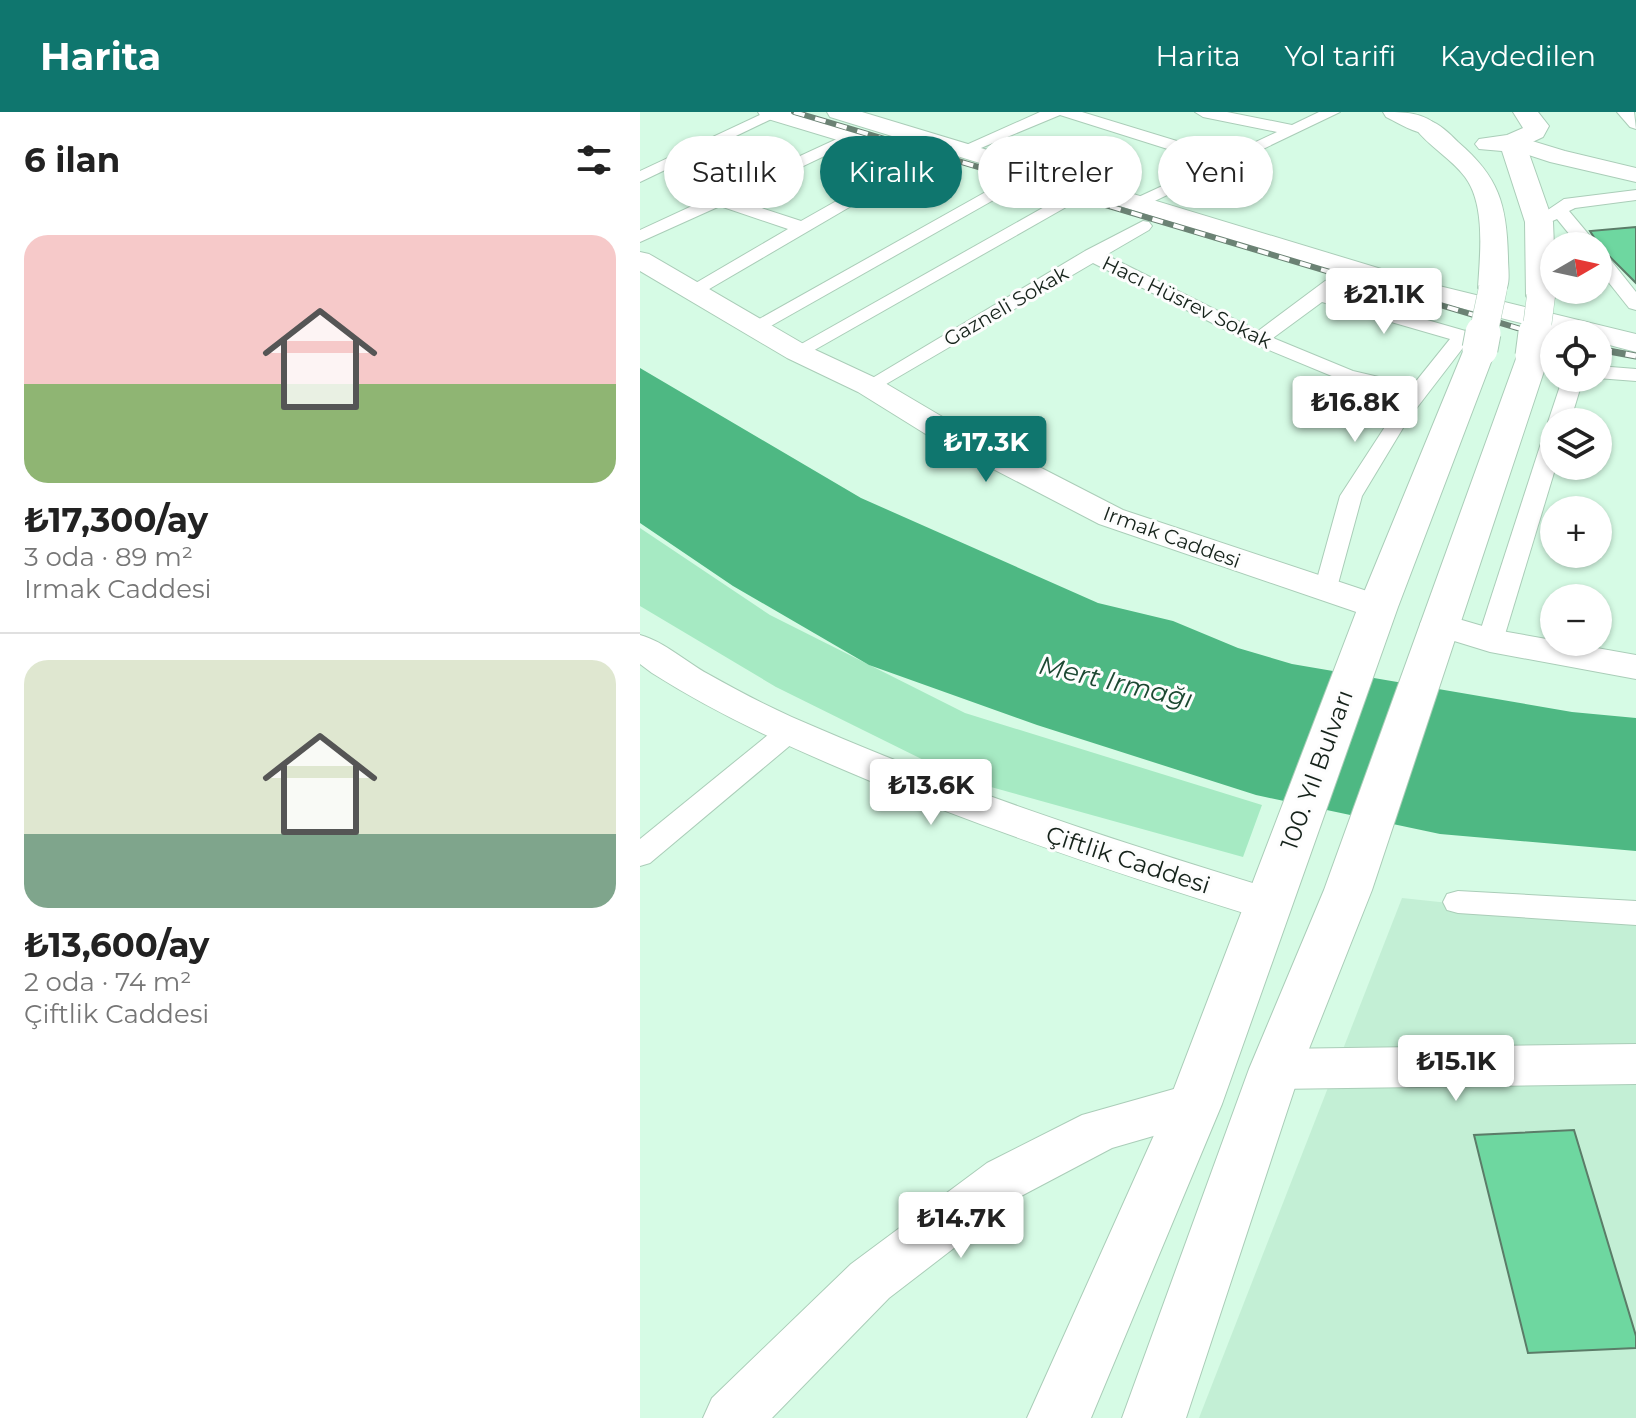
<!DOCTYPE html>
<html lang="tr">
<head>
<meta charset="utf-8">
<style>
  body { margin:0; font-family:Montserrat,sans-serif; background:#f2f2f2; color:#222; height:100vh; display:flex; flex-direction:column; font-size:30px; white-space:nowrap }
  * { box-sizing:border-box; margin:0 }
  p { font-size:26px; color:#767676 }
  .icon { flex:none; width:44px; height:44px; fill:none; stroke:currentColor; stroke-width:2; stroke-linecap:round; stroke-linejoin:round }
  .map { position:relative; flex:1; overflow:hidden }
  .side { display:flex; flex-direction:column; background:#fff; width:640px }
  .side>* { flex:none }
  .top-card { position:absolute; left:24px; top:24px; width:760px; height:72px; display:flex; gap:16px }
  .needle { width:52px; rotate:81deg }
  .buttons { position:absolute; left:900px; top:120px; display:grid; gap:16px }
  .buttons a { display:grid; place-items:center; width:72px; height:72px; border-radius:50%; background:#fff; box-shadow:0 2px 6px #0004; font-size:40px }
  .price { position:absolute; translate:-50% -68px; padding:0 18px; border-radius:8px; background:#fff; color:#222; font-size:26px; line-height:52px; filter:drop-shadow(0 2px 4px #0008) }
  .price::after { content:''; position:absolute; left:50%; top:48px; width:24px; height:18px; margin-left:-12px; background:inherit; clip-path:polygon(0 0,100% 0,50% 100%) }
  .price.active { background:#0f766e; color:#fff }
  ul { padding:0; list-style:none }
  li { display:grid; align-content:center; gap:16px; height:424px; padding:0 24px }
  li+li { border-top:2px solid #e0e0e0 }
  li span { display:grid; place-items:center; height:248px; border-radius:24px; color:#555 }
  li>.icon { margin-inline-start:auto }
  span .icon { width:144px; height:144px; fill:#fffc; stroke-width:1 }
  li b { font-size:34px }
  h2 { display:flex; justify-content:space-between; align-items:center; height:96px; padding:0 24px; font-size:34px }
  .pill { padding:0 28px; border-radius:36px; background:#fff; box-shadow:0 2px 6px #0004; font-size:28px; line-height:72px }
  .pill.active { background:#0f766e; color:#fff }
  header { display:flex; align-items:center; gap:48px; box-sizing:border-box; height:112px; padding:0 40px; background:#0f766e; color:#fff }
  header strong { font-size:38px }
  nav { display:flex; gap:44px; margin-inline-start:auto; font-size:28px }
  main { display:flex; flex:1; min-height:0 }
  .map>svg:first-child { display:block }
  .built { fill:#c3efd5 }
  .green { fill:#a6eac3 }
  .water { fill:#4eb883 }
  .building { fill:#6ed7a0; stroke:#5b7c68; stroke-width:2 }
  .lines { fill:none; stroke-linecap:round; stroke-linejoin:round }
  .street-casing { stroke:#aacdb8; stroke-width:2 }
  .secondary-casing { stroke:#aacdb8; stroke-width:2 }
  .primary-casing { stroke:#aacdb8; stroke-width:2 }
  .street { fill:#fff; fill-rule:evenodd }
  .secondary { fill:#fff; fill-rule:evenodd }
  .primary { fill:#fff; fill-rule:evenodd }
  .rail-far1-casing { stroke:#6b8274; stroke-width:6 }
  .rail-casing { stroke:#6b8274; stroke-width:7 }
  .rail-far1 { stroke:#fdfdfd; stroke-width:4; stroke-dasharray:11; stroke-linecap:butt }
  .rail { stroke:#fdfdfd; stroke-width:5; stroke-dasharray:14; stroke-linecap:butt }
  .primary-bridge-far1-casing { stroke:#aacdb8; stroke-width:29; stroke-linecap:butt }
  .primary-bridge-casing { stroke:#aacdb8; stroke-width:37; stroke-linecap:butt }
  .primary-bridge-far1 { stroke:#fff; stroke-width:28 }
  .primary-bridge { stroke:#fff; stroke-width:35 }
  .labels { text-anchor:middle; stroke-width:6; stroke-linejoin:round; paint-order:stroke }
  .far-street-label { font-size:20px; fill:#15221a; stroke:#fdfdfd }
  .street-label { font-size:24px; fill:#15221a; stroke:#fdfdfd }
  .water-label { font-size:26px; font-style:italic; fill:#1c4832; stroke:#fdfdfd }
</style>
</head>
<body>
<header>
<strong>Harita</strong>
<nav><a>Harita</a><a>Yol tarifi</a><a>Kaydedilen</a></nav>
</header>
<main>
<section class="side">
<h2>6 ilan<svg class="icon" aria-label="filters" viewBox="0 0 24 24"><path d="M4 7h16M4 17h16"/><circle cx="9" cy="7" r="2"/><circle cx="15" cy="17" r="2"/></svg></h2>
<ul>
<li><span style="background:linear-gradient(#f6c9c9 60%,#8fb573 0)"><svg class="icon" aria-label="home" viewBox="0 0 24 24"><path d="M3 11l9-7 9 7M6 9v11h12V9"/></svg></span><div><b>₺17,300/ay</b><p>3 oda · 89 m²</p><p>Irmak Caddesi</p></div></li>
<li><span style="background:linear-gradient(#dfe7d0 70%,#7fa58c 0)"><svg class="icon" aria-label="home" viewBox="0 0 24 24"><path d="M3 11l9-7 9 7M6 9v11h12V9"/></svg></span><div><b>₺13,600/ay</b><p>2 oda · 74 m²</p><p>Çiftlik Caddesi</p></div></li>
</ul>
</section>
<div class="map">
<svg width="996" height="1306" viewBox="0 0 996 1306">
  <rect width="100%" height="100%" fill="#d6fbe5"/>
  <!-- built -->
  <polygon class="built" points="762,786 996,811 996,1306 559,1306"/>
  <!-- green -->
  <polygon class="green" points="0,416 130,503 325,601 622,693 603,745 322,667 136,575 0,494"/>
  <!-- water -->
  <polygon class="water" points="0,256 221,386 458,491 533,509 598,536 652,552 932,600 996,606 996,739 800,722 616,683 397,613 229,553 93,474 0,411"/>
  <!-- building -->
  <g class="building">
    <polygon points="996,115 996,171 960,135 950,119"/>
    <polygon points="934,1018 996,1224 996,1236 888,1241 834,1023"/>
  </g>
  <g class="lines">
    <defs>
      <g id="street">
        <polygon points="126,0 142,2 0,70 0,59"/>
        <polygon points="400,0 442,0 586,44 637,20 563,5 555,0 587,0 652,13 679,0 700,0 498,97 492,96 489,92 492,88 572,51 420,3 329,41 317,41 315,38"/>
        <polygon points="977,0 994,0 996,17 990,15"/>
        <polygon points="212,20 218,22 218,28 94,87 161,109 276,44 288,44 290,48 59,183 45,183 42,179 148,117 80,94 0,130 0,118"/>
        <polygon points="367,68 373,69 376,73 373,77 122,219 115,221 105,215"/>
        <polygon points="996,78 996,88 935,96 929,99 955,130 958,134 939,134 917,107 899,115 890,110 924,87"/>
        <polygon points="422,85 428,86 431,90 428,94 164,244 157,246 147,240"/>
        <path d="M 503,109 L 509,110 L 512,114 L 509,118 L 466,143 L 618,219 L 685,169 L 692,167 L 702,173 L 693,181 L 829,220 L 832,224 L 769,306 L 722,384 L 695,483 L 677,483 L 674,478 L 700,384 L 765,284 L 699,267 L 612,231 L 453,151 L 236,278 L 229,280 L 219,274 L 445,139 ZM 682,190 L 810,227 L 773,273 L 713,259 L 633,226 Z"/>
        <polygon points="958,139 965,141 996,180 996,198 989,196 958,157"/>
        <polygon points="958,254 996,257 996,269 957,266"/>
        <polygon points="928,266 952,266 940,277 930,310 914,310 914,315 911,315 908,310 920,274"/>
        <polygon points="914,318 916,354 863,529 859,535 841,535 837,529 903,325"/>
        <polygon points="149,611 159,614 163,620 159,626 10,751 0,754 0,727 139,614"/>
        <polygon points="818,779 996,789 996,813 818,801 807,798 803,790 807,782"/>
      </g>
      <g id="secondary">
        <polygon points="118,0 153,0 232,24 236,29 232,34 224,36 121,5"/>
        <polygon points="187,0 222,0 791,172 996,222 996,240 958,230 958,222 925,222 772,184 190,5"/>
        <path d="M 743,0 C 763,0 786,0 799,16 L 796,21 C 779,25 761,12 746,5 Z"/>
        <polygon points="872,23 925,39 996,56 996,70 910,50 864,35 860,30 864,25"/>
        <polygon points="0,140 9,142 167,234 240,268 306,307 483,398 751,487 756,495 751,503 738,506 725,503 459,412 284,321 218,280 147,246 0,159"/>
        <polygon points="798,501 856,518 996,543 996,567 850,540 785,520 780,512 785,504"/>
        <path d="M 0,523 C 25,530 46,550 68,562 C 105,583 143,602 182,618 C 333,683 489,733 645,781 L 652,793 L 645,805 L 630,809 C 497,768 364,724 235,671 C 158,639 83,606 12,561 L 0,552 Z"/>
        <polygon points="996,932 996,972 635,977 618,971 611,957 618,943 635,937"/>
        <polygon points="555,971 572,977 580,992 572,1007 472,1036 383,1083 249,1186 132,1306 63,1306 72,1286 211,1152 347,1051 442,1003"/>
      </g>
      <g id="primary">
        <polygon points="873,0 898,0 909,14 903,25 886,33 913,110 916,184 912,190 901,193 890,190 886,184 885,110 862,39 839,37 835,32 839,27 867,23 883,16"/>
        <path d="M 788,8 C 800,12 809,21 818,30 C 859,65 867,93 868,146 C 868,158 871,172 864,182 L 853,185 L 842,182 L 838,176 C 840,143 846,93 825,65 C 811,46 789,35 775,16 L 779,11 Z"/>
        <polygon points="840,227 851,230 856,237 758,495 582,992 451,1306 387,1306 528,992 718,495 824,237 829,230"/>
        <polygon points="893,234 904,237 909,244 732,778 661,957 546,1306 482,1306 609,957 684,778 877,244 882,237"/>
      </g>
    </defs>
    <!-- street casing -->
    <use href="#street" class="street-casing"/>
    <!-- secondary casing -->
    <use href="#secondary" class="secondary-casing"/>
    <!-- primary casing -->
    <use href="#primary" class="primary-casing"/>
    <!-- street -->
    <use href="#street" class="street"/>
    <!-- secondary -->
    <use href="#secondary" class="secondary"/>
    <!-- primary -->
    <use href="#primary" class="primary"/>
    <defs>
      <polyline id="rail-far1" points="154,0 901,223"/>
      <g id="rail">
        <polyline points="895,221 914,227"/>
        <polyline points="958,237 996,244"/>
      </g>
    </defs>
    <!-- rail-far1 casing -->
    <use href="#rail-far1" class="rail-far1-casing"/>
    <!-- rail casing -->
    <use href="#rail" class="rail-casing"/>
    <!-- rail-far1 -->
    <use href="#rail-far1" class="rail-far1"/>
    <!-- rail -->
    <use href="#rail" class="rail"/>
    <defs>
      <g id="primary-bridge-far1">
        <polyline points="843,223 853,176"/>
        <polyline points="896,223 901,184"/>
      </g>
      <g id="primary-bridge">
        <polyline points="840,237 843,221"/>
        <polyline points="893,244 896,221"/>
      </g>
    </defs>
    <!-- primary-bridge-far1 casing -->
    <use href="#primary-bridge-far1" class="primary-bridge-far1-casing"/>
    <!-- primary-bridge casing -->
    <use href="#primary-bridge" class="primary-bridge-casing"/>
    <!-- primary-bridge-far1 -->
    <use href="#primary-bridge-far1" class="primary-bridge-far1"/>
    <!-- primary-bridge -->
    <use href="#primary-bridge" class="primary-bridge"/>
  </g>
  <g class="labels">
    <!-- far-street labels -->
    <g class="far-street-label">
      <text transform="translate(547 190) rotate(26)" y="7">Hacı Hüsrev Sokak</text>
      <text transform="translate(366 194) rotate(-30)" y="7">Gazneli Sokak</text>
      <text transform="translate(532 425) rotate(20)" y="7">Irmak Caddesi</text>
    </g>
    <!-- street labels -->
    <g class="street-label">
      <text transform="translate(677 658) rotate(-70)" y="8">100. Yıl Bulvarı</text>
      <text transform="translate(488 748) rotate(18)" y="8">Çiftlik Caddesi</text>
    </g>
    <!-- water labels -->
    <g class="water-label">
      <text transform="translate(476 570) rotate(13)" y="9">Mert Irmağı</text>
    </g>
  </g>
</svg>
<div class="buttons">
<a><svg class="needle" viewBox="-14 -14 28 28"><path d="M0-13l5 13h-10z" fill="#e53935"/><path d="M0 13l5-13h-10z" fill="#767676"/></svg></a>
<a><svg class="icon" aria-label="locate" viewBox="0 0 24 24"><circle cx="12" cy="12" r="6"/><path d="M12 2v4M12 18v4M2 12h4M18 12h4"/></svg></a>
<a><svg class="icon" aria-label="layers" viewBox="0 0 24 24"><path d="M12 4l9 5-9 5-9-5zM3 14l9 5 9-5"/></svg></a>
<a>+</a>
<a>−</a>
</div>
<b class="price" style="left:744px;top:224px">₺21.1K</b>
<b class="price" style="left:715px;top:332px">₺16.8K</b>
<b class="price active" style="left:346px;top:372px">₺17.3K</b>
<b class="price" style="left:291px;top:715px">₺13.6K</b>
<b class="price" style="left:816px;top:991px">₺15.1K</b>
<b class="price" style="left:321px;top:1148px">₺14.7K</b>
<div class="top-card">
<a class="pill">Satılık</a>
<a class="pill active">Kiralık</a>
<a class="pill">Filtreler</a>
<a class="pill">Yeni</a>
</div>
</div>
</main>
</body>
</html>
